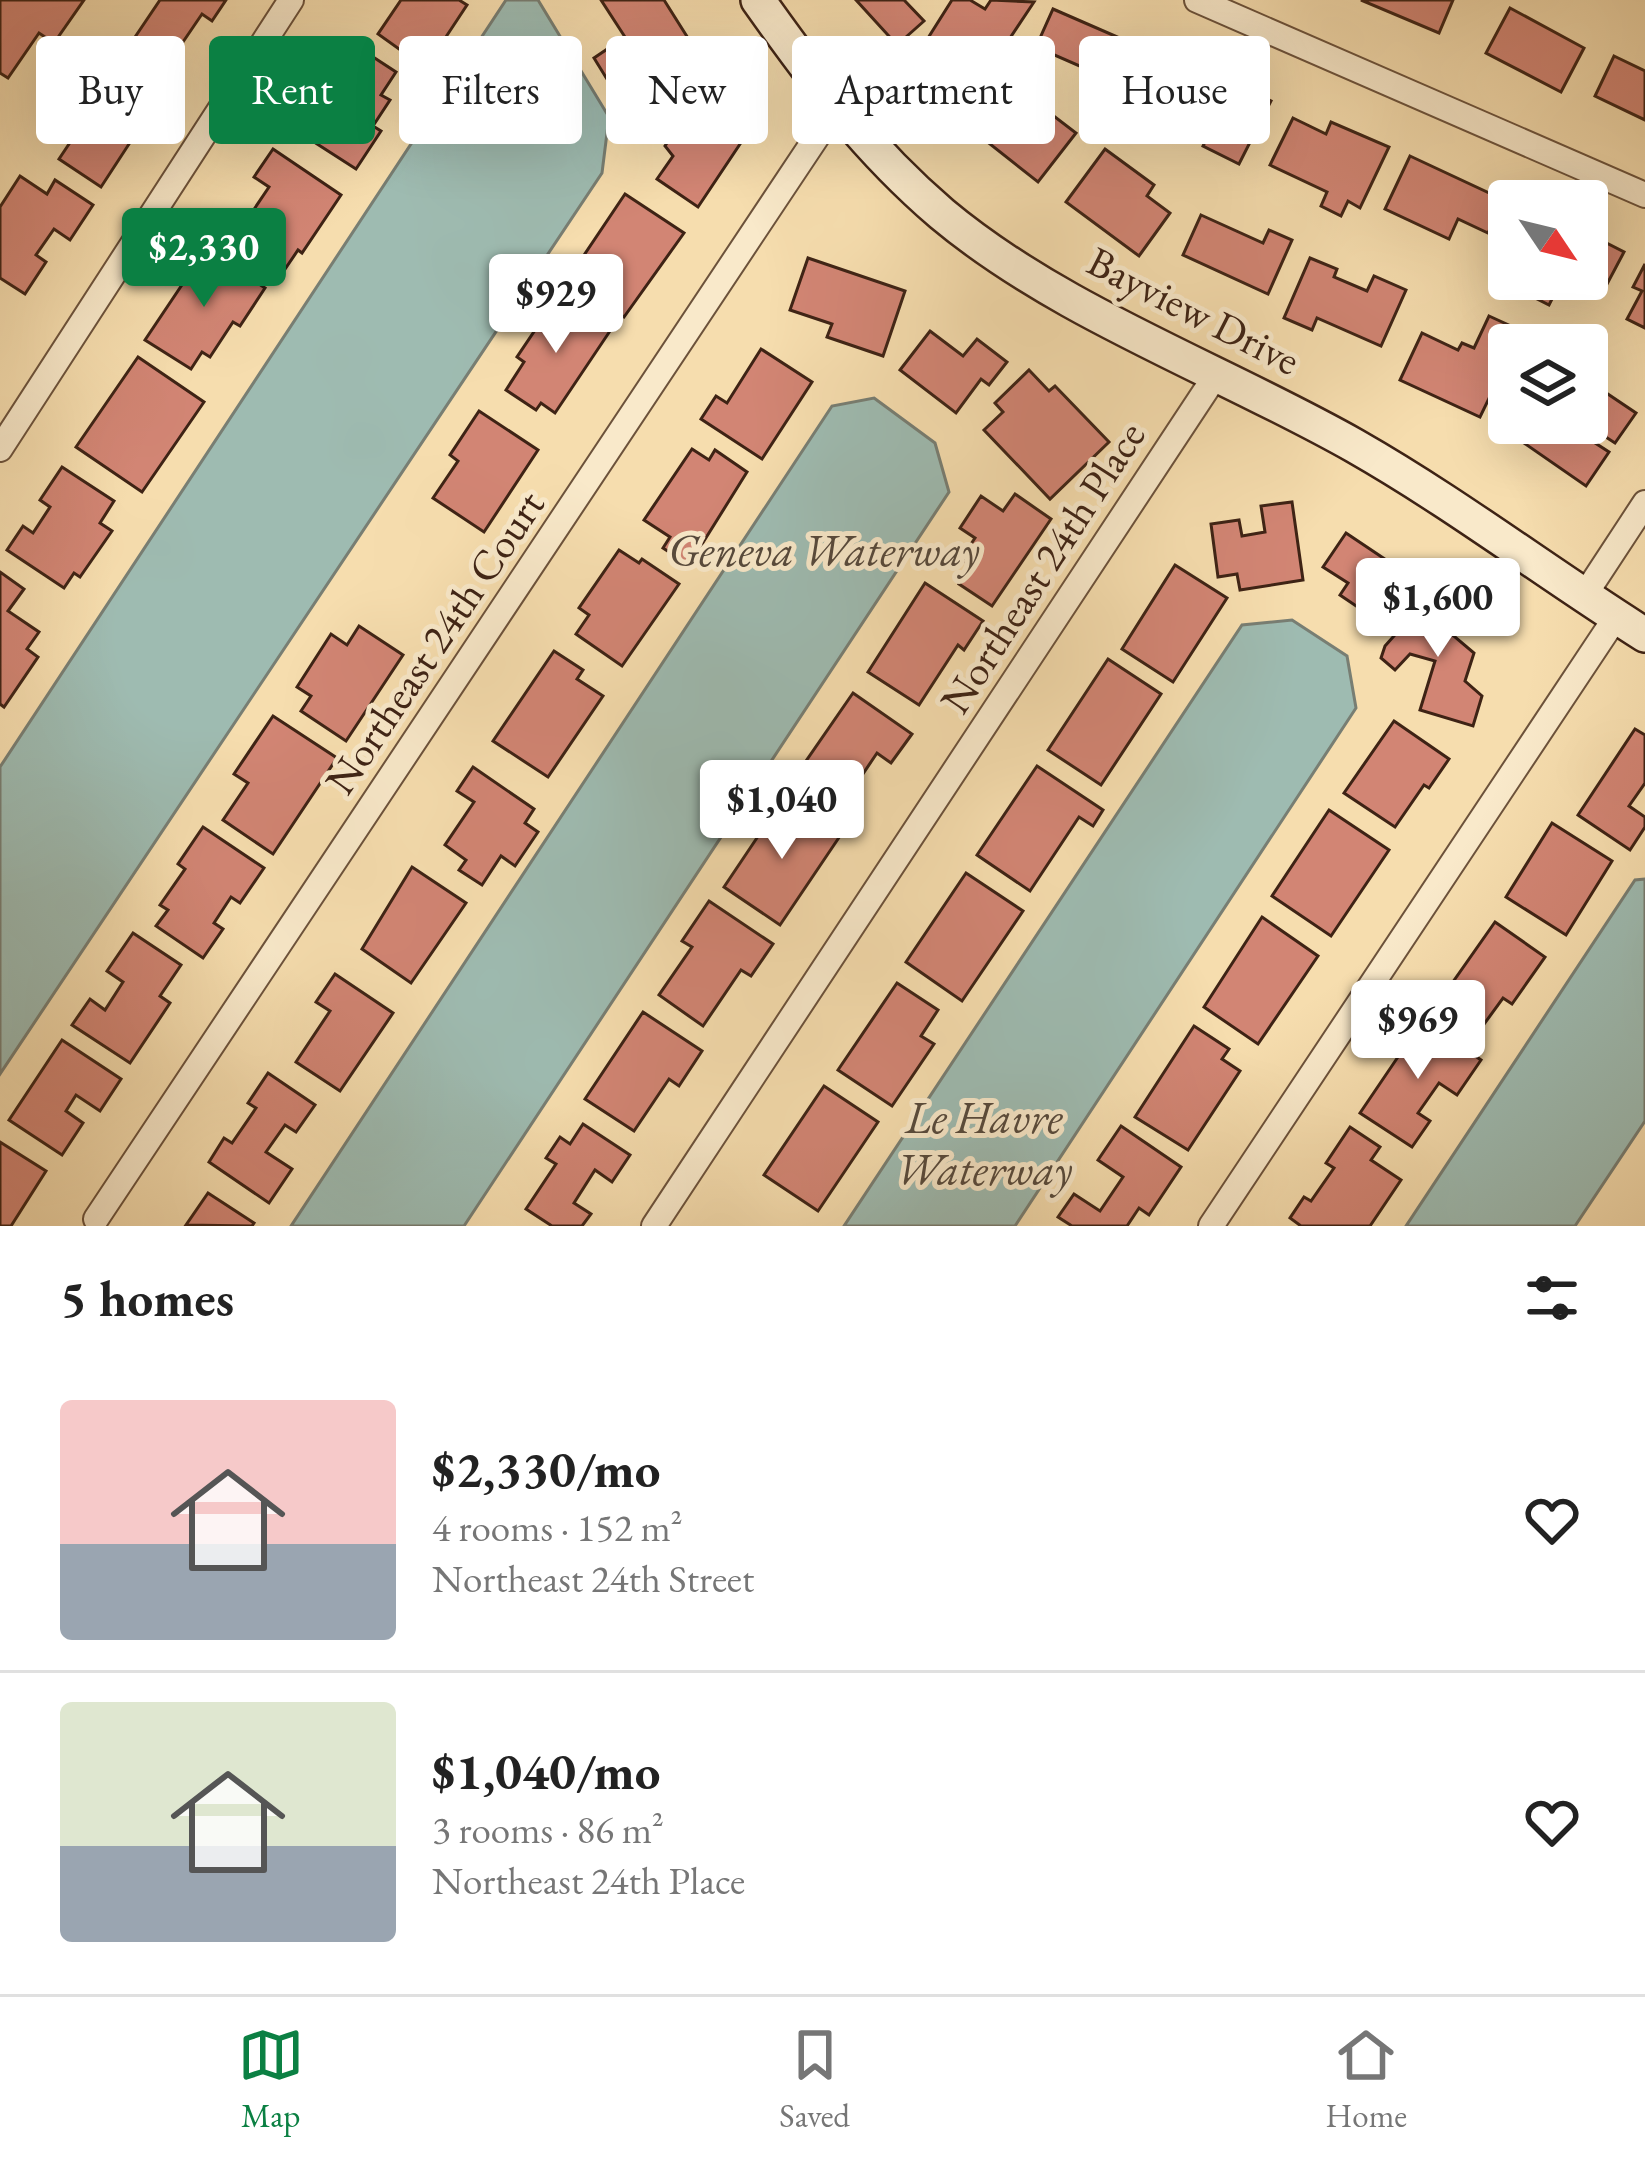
<!DOCTYPE html>
<html lang="en">
<head>
<meta charset="utf-8">
<style>
  body { margin:0; font-family:"EB Garamond",serif; background:#f2f2f2; color:#222; height:100vh; display:flex; flex-direction:column; font-size:45px; white-space:nowrap }
  * { box-sizing:border-box; margin:0 }
  p { font-size:39px; color:#767676 }
  .icon { flex:none; width:66px; height:66px; fill:none; stroke:currentColor; stroke-width:2; stroke-linecap:round; stroke-linejoin:round }
  .map { position:relative; height:1226px; overflow:hidden }
  .details { display:flex; flex-direction:column; background:#fff; flex:1 }
  .details>* { flex:none }
  .banner { position:absolute; left:36px; top:36px; width:1575px; height:108px; display:flex; gap:24px }
  .needle { width:78px; rotate:125deg }
  .controls { position:absolute; left:1488px; top:180px; display:grid; gap:24px }
  .controls a { display:grid; place-items:center; width:120px; height:120px; border-radius:12px; background:#fff; box-shadow:0 12px 48px #0002; font-size:60px }
  .price { position:absolute; translate:-50% -102px; padding:0 27px; border-radius:12px; background:#fff; color:#222; font-size:39px; line-height:78px; filter:drop-shadow(0 3px 6px #0008) }
  .price::after { content:''; position:absolute; left:50%; top:72px; width:36px; height:27px; margin-left:-18px; background:inherit; clip-path:polygon(0 0,100% 0,50% 100%) }
  .price.on { background:#0b8043; color:#fff }
  ul { padding:0; list-style:none }
  li { display:flex; align-items:center; gap:36px; height:300px; padding:0 60px }
  li+li { border-top:3px solid #e0e0e0 }
  li span { display:grid; place-items:center; flex:none; width:336px; height:240px; border-radius:12px; color:#555 }
  li>.icon { margin-inline-start:auto }
  span .icon { width:144px; height:144px; fill:#fffc; stroke-width:1 }
  li b { font-size:51px }
  h2 { display:flex; justify-content:space-between; align-items:center; height:144px; padding:0 60px; font-size:51px }
  .pill { padding:0 42px; border-radius:12px; background:#fff; box-shadow:0 12px 48px #0002; font-size:42px; line-height:108px }
  .pill.on { background:#0b8043; color:#fff }
  .tab-bar { display:flex; justify-content:space-around; align-items:center; height:168px; border-top:3px solid #e0e0e0; background:#fff; font-size:33px; color:#767676 }
  .tab-bar a { display:grid; justify-items:center; gap:6px }
  .tab-bar .on { color:#0b8043 }
  .map>svg:first-child { display:block }
  .water { fill:#9ebbb1; stroke:#787e73; stroke-width:3 }
  .building { fill:#d28574; stroke:#3e2315; stroke-width:3 }
  .lines { fill:none; stroke-linecap:round; stroke-linejoin:round }
  .street-casing { stroke:#6c523b; stroke-width:28 }
  .secondary-casing { stroke:#3e2315; stroke-width:38 }
  .street { stroke:#f9e9ca; stroke-width:24 }
  .secondary { stroke:#f9e9ca; stroke-width:33 }
  .labels { text-anchor:middle; stroke-width:10; stroke-linejoin:round; paint-order:stroke }
  .street-label { font-size:42px; fill:#3e2315; stroke:#f9e9ca }
  .water-label { font-size:45px; font-style:italic; fill:#56493c; stroke:#f9e9ca }
</style>
</head>
<body>
<div class="map">
<svg width="1645" height="1226" viewBox="0 0 1645 1226">
  <rect width="100%" height="100%" fill="#f6ddae"/>
  <filter id="stains"><feTurbulence type="fractalNoise" baseFrequency=".00167" numOctaves="4"/><feColorMatrix values="0 0 0 0 .2 0 0 0 0 .09 0 0 0 0 .02 0 0 0 .5 -.17"/></filter>
  <radialGradient id="worn" r=".72"><stop offset=".6" stop-color="#630" stop-opacity="0"/><stop offset="1" stop-color="#630" stop-opacity=".3"/></radialGradient>
  <!-- water -->
  <g class="water">
    <polygon points="506,0 538,0 609,117 602,173 0,1074 0,767"/>
    <polygon points="874,398 935,443 949,492 464,1226 291,1226 832,406"/>
    <polygon points="1292,620 1347,656 1356,708 1015,1226 844,1226 1242,625"/>
    <polygon points="1645,879 1645,1121 1575,1226 1406,1226 1635,880"/>
  </g>
  <!-- building -->
  <g class="building">
    <polygon points="0,0 84,0 54,43 39,33 8,78 0,73"/>
    <polygon points="160,0 226,0 212,21 202,14 168,64 133,40"/>
    <polygon points="401,0 459,0 467,5 434,55 415,42 406,54 378,34"/>
    <polygon points="601,0 664,0 693,46 659,68 653,57 610,84 594,58 625,37"/>
    <polygon points="856,0 904,0 924,21 897,45"/>
    <polygon points="952,0 970,0 985,9 991,0 1034,2 998,56 987,49 975,68 928,38"/>
    <polygon points="1361,0 1453,0 1439,33"/>
    <polygon points="1510,8 1584,48 1561,92 1486,53"/>
    <polygon points="1053,9 1152,52 1132,100 1085,79 1089,70 1036,47"/>
    <polygon points="344,38 396,72 381,95 390,100 373,126 381,131 356,169 297,131 332,78 322,71"/>
    <polygon points="1176,53 1271,101 1239,164 1203,146 1210,131 1196,124 1201,114 1157,92"/>
    <polygon points="1614,56 1645,71 1645,120 1595,96"/>
    <polygon points="696,63 750,129 698,207 657,179 673,156 665,146 675,131 651,115 641,123 631,116"/>
    <polygon points="117,70 159,98 101,187 59,159 81,126 67,117 93,78 106,86"/>
    <polygon points="1008,81 1076,133 1038,182 971,129"/>
    <polygon points="1293,118 1326,134 1331,122 1389,147 1360,208 1348,201 1341,216 1321,206 1327,192 1270,165"/>
    <polygon points="273,149 341,195 302,253 298,250 279,278 230,245 269,187 254,177"/>
    <polygon points="1105,149 1154,185 1147,196 1170,213 1139,256 1066,202"/>
    <polygon points="1410,156 1504,200 1488,233 1458,219 1449,239 1385,209"/>
    <polygon points="20,176 47,194 55,180 93,205 70,240 54,229 36,255 46,262 25,294 0,278 0,207"/>
    <polygon points="625,194 684,233 624,317 568,279"/>
    <polygon points="1201,215 1263,243 1269,230 1292,240 1268,294 1183,255"/>
    <polygon points="1587,233 1624,252 1606,286 1587,276"/>
    <polygon points="206,249 265,288 240,326 233,322 210,357 202,352 191,369 145,340"/>
    <polygon points="1504,257 1509,259 1509,279 1579,279 1574,288 1561,281 1549,305 1494,277"/>
    <polygon points="808,258 905,291 883,356 827,337 832,324 790,310"/>
    <polygon points="1310,258 1337,269 1334,277 1367,291 1374,276 1406,290 1381,346 1317,318 1312,330 1284,318"/>
    <polygon points="1645,264 1645,328 1627,319 1642,291 1633,287"/>
    <polygon points="558,296 610,331 555,413 541,403 536,410 506,390 524,362 517,357"/>
    <polygon points="1489,316 1526,333 1520,345 1509,345 1509,370 1499,392 1493,390 1480,417 1400,380 1422,333 1458,350 1462,343 1474,348"/>
    <polygon points="930,331 963,356 977,339 1007,362 989,385 981,379 956,413 900,370"/>
    <polygon points="761,349 812,382 762,459 701,419 716,396 727,403"/>
    <polygon points="138,357 204,402 142,492 76,447"/>
    <polygon points="1029,370 1049,391 1055,386 1109,442 1050,499 984,430 1003,412 995,403"/>
    <polygon points="1587,380 1636,413 1615,443 1595,430 1589,439 1609,452 1586,486 1501,427 1509,416 1509,423 1587,423"/>
    <polygon points="479,411 538,450 484,532 433,498 458,461 450,455"/>
    <polygon points="692,449 709,460 715,450 747,472 689,565 663,548 670,537 644,520"/>
    <polygon points="62,467 114,501 100,523 112,531 80,577 74,573 64,588 7,550 23,526 33,533 50,507 40,500"/>
    <polygon points="1015,494 1051,519 992,606 959,584 972,566 961,559 975,538 960,528 981,496 1003,511"/>
    <polygon points="1292,502 1303,580 1240,590 1237,574 1218,577 1211,524 1239,520 1242,536 1265,532 1261,506"/>
    <polygon points="1346,533 1410,576 1389,608 1374,598 1365,612 1340,595 1348,583 1323,567"/>
    <polygon points="619,550 639,563 642,559 679,584 622,666 576,634 589,615 579,608"/>
    <polygon points="1175,565 1227,598 1173,682 1122,649"/>
    <polygon points="0,572 24,589 8,611 39,632 27,649 38,657 4,707 0,704"/>
    <polygon points="925,583 983,621 964,650 958,645 919,705 868,672"/>
    <polygon points="1435,590 1460,613 1449,632 1474,653 1465,681 1482,696 1473,726 1420,710 1435,661 1410,654 1395,670 1381,658 1385,646"/>
    <polygon points="359,626 403,655 346,741 301,711 311,696 297,687 331,634 347,645"/>
    <polygon points="554,651 583,670 577,679 603,696 548,777 493,741"/>
    <polygon points="1108,659 1161,694 1101,785 1048,750"/>
    <polygon points="853,693 912,734 891,763 877,753 838,811 821,800 826,793 797,774"/>
    <polygon points="273,716 337,758 273,854 223,820 248,783 234,774"/>
    <polygon points="1394,721 1449,759 1429,788 1424,785 1395,827 1344,793"/>
    <polygon points="1635,729 1645,735 1645,783 1629,806 1645,817 1645,827 1630,850 1578,815"/>
    <polygon points="1037,766 1103,810 1093,826 1079,817 1030,891 977,855"/>
    <polygon points="473,767 534,809 525,823 538,832 515,866 501,856 482,885 459,870 466,860 445,845 474,802 457,791"/>
    <polygon points="783,799 840,836 780,925 724,887"/>
    <polygon points="1329,810 1389,850 1331,936 1272,896"/>
    <polygon points="1552,823 1612,861 1566,935 1506,897"/>
    <polygon points="203,827 264,868 240,903 231,897 214,923 223,929 203,958 156,926 168,910 160,905 185,869 178,864"/>
    <polygon points="412,867 466,903 411,983 362,949"/>
    <polygon points="966,873 1023,911 962,1001 906,962"/>
    <polygon points="709,901 773,944 751,976 741,970 703,1026 659,995 692,947 682,941"/>
    <polygon points="1262,917 1318,956 1258,1044 1204,1007"/>
    <polygon points="1495,922 1545,957 1512,1004 1503,998 1474,1038 1434,1009"/>
    <polygon points="133,933 181,965 160,996 170,1003 130,1063 72,1025 90,999 105,1010 123,982 107,971"/>
    <polygon points="335,974 393,1013 340,1091 296,1062 330,1011 316,1002"/>
    <polygon points="897,983 938,1010 921,1036 934,1044 892,1106 838,1070"/>
    <polygon points="643,1012 702,1051 679,1086 669,1079 634,1131 585,1099"/>
    <polygon points="1423,1020 1481,1060 1457,1095 1439,1083 1418,1113 1430,1121 1412,1147 1360,1113"/>
    <polygon points="1194,1026 1229,1049 1222,1059 1240,1071 1188,1150 1135,1117"/>
    <polygon points="62,1040 121,1079 100,1111 76,1095 66,1111 83,1123 62,1155 9,1120"/>
    <polygon points="268,1073 315,1105 296,1132 285,1125 266,1152 292,1169 269,1203 209,1162 224,1138 232,1143 256,1108 248,1103"/>
    <polygon points="824,1086 878,1122 818,1211 764,1175"/>
    <polygon points="583,1124 630,1155 612,1182 595,1170 574,1203 591,1214 582,1226 552,1226 526,1209 556,1164 546,1158 560,1137 570,1144"/>
    <polygon points="1121,1126 1181,1167 1149,1215 1139,1208 1127,1226 1072,1226 1058,1217 1074,1194 1100,1211 1123,1177 1098,1160"/>
    <polygon points="1350,1127 1380,1147 1371,1160 1401,1180 1370,1226 1301,1226 1290,1218 1304,1197 1311,1201 1334,1168 1326,1163"/>
    <polygon points="0,1142 46,1171 11,1226 0,1226"/>
    <polygon points="208,1193 254,1223 252,1226 186,1225"/>
  </g>
  <g class="lines">
    <defs>
      <g id="street">
        <polyline points="1197,0 1645,195"/>
        <polyline points="0,449 291,0"/>
        <polyline points="1584,596 1645,503"/>
        <polyline points="96,1219 836,108"/>
        <polyline points="654,1226 1218,372"/>
        <polyline points="1211,1226 1616,617"/>
      </g>
      <path id="secondary" d="M 758,0 C 814,79 867,150 942,214 C 1059,312 1221,370 1355,446 C 1455,503 1548,574 1645,635"/>
    </defs>
    <!-- street casing -->
    <use href="#street" class="street-casing"/>
    <!-- secondary casing -->
    <use href="#secondary" class="secondary-casing"/>
    <!-- street -->
    <use href="#street" class="street"/>
    <!-- secondary -->
    <use href="#secondary" class="secondary"/>
  </g>
  <g class="labels">
    <!-- street labels -->
    <g class="street-label">
      <text transform="translate(1194 310) rotate(27)" y="15">Bayview Drive</text>
      <text transform="translate(1042 567) rotate(-57)" y="15">Northeast 24th Place</text>
      <text transform="translate(434 642) rotate(-56)" y="15">Northeast 24th Court</text>
    </g>
    <!-- water labels -->
    <g class="water-label">
      <text x="824" y="566">Geneva Waterway</text>
      <text x="984" y="1133">Le Havre<tspan x="984" dy="52">Waterway</tspan></text>
    </g>
  </g>
  <rect width="100%" height="100%" filter="url(#stains)"/>
  <rect width="100%" height="100%" fill="url(#worn)"/>
</svg>
<div class="controls">
<a><svg class="needle" viewBox="-14 -14 28 28"><path d="M0-13l5 13h-10z" fill="#e53935"/><path d="M0 13l5-13h-10z" fill="#767676"/></svg></a>
<a><svg class="icon" aria-label="layers" viewBox="0 0 24 24"><path d="M12 4l9 5-9 5-9-5zM3 14l9 5 9-5"/></svg></a>
</div>
<b class="price on" style="left:204px;top:310px">$2,330</b>
<b class="price" style="left:556px;top:356px">$929</b>
<b class="price" style="left:1438px;top:660px">$1,600</b>
<b class="price" style="left:782px;top:862px">$1,040</b>
<b class="price" style="left:1418px;top:1082px">$969</b>
<div class="banner">
<a class="pill">Buy</a>
<a class="pill on">Rent</a>
<a class="pill">Filters</a>
<a class="pill">New</a>
<a class="pill">Apartment</a>
<a class="pill">House</a>
</div>
</div>
<section class="details">
<h2>5 homes<svg class="icon" aria-label="filters" viewBox="0 0 24 24"><path d="M4 7h16M4 17h16"/><circle cx="9" cy="7" r="2"/><circle cx="15" cy="17" r="2"/></svg></h2>
<ul>
<li><span style="background:linear-gradient(#f6c9c9 60%,#9aa5b1 0)"><svg class="icon" aria-label="home" viewBox="0 0 24 24"><path d="M3 11l9-7 9 7M6 9v11h12V9"/></svg></span><div><b>$2,330/mo</b><p>4 rooms · 152 m²</p><p>Northeast 24th Street</p></div><svg class="icon" aria-label="heart" viewBox="0 0 24 24"><path d="M12 20l-8-8c-3-5 5-10 8-4 3-6 11-1 8 4z"/></svg></li>
<li><span style="background:linear-gradient(#dfe7d0 60%,#9aa5b1 0)"><svg class="icon" aria-label="home" viewBox="0 0 24 24"><path d="M3 11l9-7 9 7M6 9v11h12V9"/></svg></span><div><b>$1,040/mo</b><p>3 rooms · 86 m²</p><p>Northeast 24th Place</p></div><svg class="icon" aria-label="heart" viewBox="0 0 24 24"><path d="M12 20l-8-8c-3-5 5-10 8-4 3-6 11-1 8 4z"/></svg></li>
</ul>
</section>
<nav class="tab-bar">
<a class="on"><svg class="icon" aria-label="map" viewBox="0 0 24 24"><path d="M3 6l6-2 6 2 6-2v14l-6 2-6-2-6 2zM9 4v14M15 6v14"/></svg>Map</a>
<a><svg class="icon" aria-label="saved" viewBox="0 0 24 24"><path d="M7 4h10v16l-5-4-5 4z"/></svg>Saved</a>
<a><svg class="icon" aria-label="home" viewBox="0 0 24 24"><path d="M3 11l9-7 9 7M6 9v11h12V9"/></svg>Home</a>
</nav>
</body>
</html>
